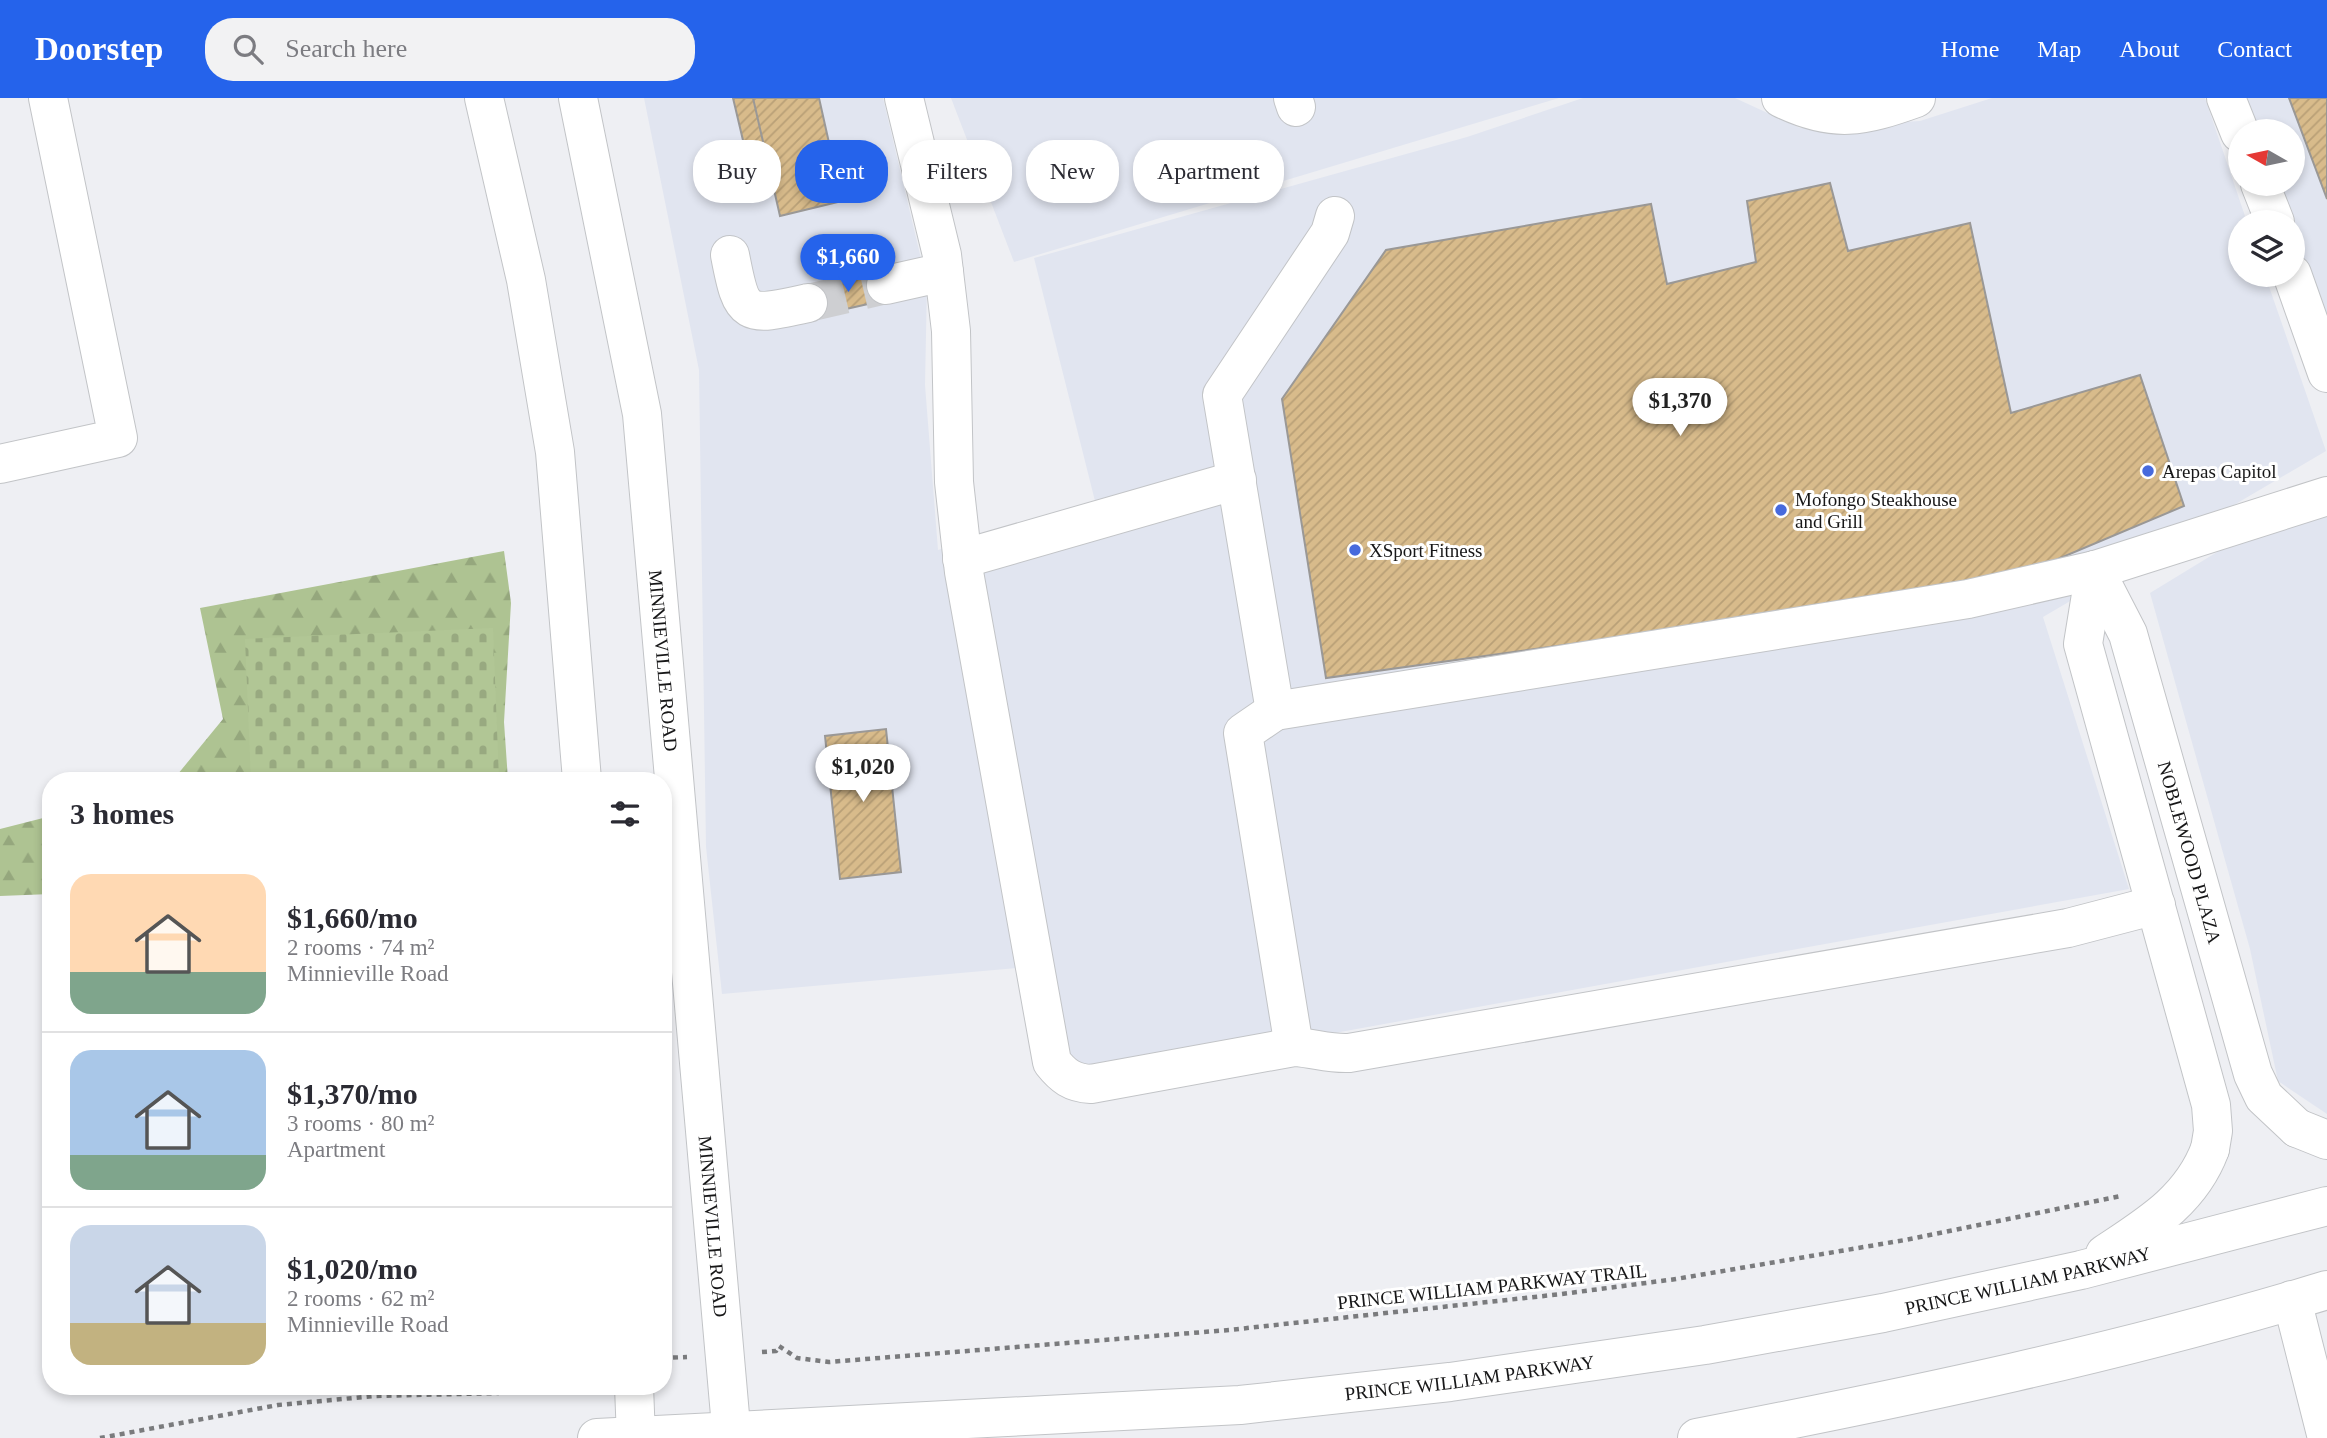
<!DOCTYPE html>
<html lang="en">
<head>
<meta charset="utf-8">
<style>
  body { margin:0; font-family:"Times New Roman",serif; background:#f2f2f3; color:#2b2b33; height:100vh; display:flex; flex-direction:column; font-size:26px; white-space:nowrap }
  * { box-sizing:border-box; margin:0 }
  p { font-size:23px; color:#7c7c81 }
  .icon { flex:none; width:38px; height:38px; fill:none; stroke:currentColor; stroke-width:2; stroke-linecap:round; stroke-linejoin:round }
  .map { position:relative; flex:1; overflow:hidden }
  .side { position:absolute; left:42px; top:674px; width:630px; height:623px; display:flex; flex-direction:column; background:#fff; border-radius:28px; box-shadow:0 4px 10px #0003 }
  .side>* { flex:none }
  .guide { position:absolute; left:693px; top:42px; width:665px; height:63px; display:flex; gap:14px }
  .needle { width:46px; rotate:279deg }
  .controls { position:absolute; left:2228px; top:21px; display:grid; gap:14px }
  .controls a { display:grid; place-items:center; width:77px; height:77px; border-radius:50%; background:#fff; box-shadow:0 4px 10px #0003; font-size:35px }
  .price { position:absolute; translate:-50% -60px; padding:0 16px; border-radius:24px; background:#fff; color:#222; font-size:23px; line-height:46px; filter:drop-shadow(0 2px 4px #0008) }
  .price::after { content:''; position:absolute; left:50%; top:42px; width:21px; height:16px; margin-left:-10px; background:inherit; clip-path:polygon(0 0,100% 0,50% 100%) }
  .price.selected { background:#2563eb; color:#fff }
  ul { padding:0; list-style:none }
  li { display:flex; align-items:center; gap:21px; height:175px; padding:0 28px }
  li+li { border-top:2px solid #e1e1e2 }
  li span { display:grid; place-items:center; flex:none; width:196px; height:140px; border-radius:21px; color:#555 }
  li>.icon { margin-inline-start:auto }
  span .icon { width:84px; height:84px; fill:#fffc; stroke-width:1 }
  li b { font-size:30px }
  h2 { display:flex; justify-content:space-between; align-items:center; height:84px; padding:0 28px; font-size:30px }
  .chip { padding:0 24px; border-radius:28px; background:#fff; box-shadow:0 4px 10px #0003; font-size:24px; line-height:63px }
  .chip.selected { background:#2563eb; color:#fff }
  header { display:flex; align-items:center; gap:42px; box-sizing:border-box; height:98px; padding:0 35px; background:#2563eb; color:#fff }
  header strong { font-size:33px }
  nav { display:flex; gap:38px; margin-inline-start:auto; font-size:24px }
  .search { width:490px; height:63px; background:#f2f2f3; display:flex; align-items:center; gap:18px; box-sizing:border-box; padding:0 24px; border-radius:28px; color:#7c7c81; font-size:26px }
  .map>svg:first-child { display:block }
  .built { fill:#e1e5f0 }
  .forest { fill:url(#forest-firs) }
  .cemetery { fill:url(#cemetery-stones) }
  .building { fill:url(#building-hatch); stroke:#9a9896; stroke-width:2 }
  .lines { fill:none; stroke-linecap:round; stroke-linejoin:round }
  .minor-tunnel { stroke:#cecfd2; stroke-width:38; stroke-dasharray:38 19; stroke-linecap:butt }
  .minor-casing { stroke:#c2c4c7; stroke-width:40 }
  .major-casing { stroke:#c2c4c7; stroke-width:40 }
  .highway-casing { stroke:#c2c4c7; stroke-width:40 }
  .path { stroke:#7a7b7d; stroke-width:4.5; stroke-dasharray:5 5; stroke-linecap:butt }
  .minor { stroke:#fff; stroke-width:38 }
  .major { stroke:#fff; stroke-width:38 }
  .highway { stroke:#fff; stroke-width:38 }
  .poi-dot { fill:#476add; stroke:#fff; stroke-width:2.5 }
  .labels { text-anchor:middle; stroke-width:6; stroke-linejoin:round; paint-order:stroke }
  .poi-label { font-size:19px; fill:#171718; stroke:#fff; text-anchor:start }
  .street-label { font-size:19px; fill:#171718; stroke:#fff }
</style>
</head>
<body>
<header>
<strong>Doorstep</strong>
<div class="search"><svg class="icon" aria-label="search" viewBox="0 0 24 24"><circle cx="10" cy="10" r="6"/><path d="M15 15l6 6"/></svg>Search here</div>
<nav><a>Home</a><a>Map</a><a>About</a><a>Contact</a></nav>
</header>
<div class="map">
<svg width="2327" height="1340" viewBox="0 0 2327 1340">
  <defs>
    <pattern id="forest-firs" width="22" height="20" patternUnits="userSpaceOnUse" patternTransform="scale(1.75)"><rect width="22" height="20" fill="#aec392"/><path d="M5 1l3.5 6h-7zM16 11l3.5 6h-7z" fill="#95a77d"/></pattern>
    <pattern id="cemetery-stones" width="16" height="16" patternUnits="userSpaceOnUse" patternTransform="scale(1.75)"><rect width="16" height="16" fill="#b1c695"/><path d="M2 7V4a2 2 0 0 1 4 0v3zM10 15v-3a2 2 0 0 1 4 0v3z" fill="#98a980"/></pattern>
    <pattern id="building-hatch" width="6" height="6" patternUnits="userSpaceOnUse" patternTransform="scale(1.75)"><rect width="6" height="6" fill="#d8bb8b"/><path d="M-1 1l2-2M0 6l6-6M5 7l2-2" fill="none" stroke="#b9a077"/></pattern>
  </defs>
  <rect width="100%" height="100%" fill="#eeeff3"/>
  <!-- built -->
  <g class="built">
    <polygon points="644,0 883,0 927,186 925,287 938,452 1095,403 1034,160 1467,39 1583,0 1735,0 1800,30 1920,23 1992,0 2205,0 2247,124 2240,124 2240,177 2265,177 2326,353 2043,519 2129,791 1064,984 1017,870 722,896 706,749 699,272"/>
    <polygon points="951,0 1559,0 1014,164"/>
    <polygon points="2243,0 2327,0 2327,228 2293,135 2292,124 2274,86 2292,86 2292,33 2255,33"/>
    <polygon points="2327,387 2327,1016 2278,983 2250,851 2150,495"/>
  </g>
  <!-- forest -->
  <g class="forest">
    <polygon points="504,453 511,505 504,624 508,682 173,682 223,621 200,510"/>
    <polygon points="51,718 51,796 0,798 0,731"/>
  </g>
  <!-- cemetery -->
  <polygon class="cemetery" points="493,530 499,682 251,682 245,541"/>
  <!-- building -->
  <g class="building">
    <polygon points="733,0 792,0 802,42 746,55"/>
    <polygon points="753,0 819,0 842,103 780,118"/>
    <polygon points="2289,0 2327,0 2327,101"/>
    <polygon points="1830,85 1848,153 1970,125 2011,315 2140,277 2184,408 2027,474 1709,527 1326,580 1282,301 1386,152 1651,106 1667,186 1756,164 1747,103"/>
    <polygon points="883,172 890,201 811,219 805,191"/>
    <polygon points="886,631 901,774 840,781 825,638"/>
  </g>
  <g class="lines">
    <!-- minor-tunnel -->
    <polyline class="minor-tunnel" points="808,205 886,187"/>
    <defs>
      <g id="minor">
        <path d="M 904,0 L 942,157 L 951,233 L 954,384 L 964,474 L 1052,964 C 1063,978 1072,985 1091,986 L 1294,949 C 1314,950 1328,956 1349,955 L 2068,830 L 2156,807"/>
        <polyline points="1293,0 1296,9"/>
        <path d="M 1781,0 C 1834,26 1863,19 1916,0"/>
        <polyline points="2226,0 2240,35"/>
        <polyline points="2260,86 2275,124"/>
        <polyline points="1335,118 1330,135 1222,297 1275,613 1968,501 2095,472 2327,398"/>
        <path d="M 730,157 C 742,220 745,219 808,205"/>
        <polyline points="2292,176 2327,275"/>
        <polyline points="886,187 944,174"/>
        <polyline points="0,366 118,340 48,0"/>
        <polyline points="962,461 1237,382"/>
        <path id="s1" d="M 2095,472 L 2128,536 L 2253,976 L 2264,999 L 2297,1030"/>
        <polyline points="2095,472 2083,546 2211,1007 2213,1033 2210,1051"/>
        <polyline points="1275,613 1243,635 1294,949"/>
        <polyline points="2292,1202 2327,1340"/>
      </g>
      <g id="major">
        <polyline points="484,0 526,182 555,354 582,682"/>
        <path id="s2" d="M 578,0 L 642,316 L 732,1340"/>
        <polyline points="634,1288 636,1340"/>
      </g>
      <g id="highway">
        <polyline points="2297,1030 2327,1042"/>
        <path d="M 2105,1156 C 2149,1127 2191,1102 2210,1051"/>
        <path id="s3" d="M 597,1340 L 1240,1307 L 1450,1284 L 1705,1247 L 1883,1215 L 2081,1172 L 2327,1108"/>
        <path d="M 1697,1340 C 1909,1299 2120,1255 2327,1192"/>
      </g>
    </defs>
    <!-- minor casing -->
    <use href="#minor" class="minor-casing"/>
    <!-- major casing -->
    <use href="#major" class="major-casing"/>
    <!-- highway casing -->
    <use href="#highway" class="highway-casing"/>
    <!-- path -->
    <g class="path">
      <polyline points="762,1254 776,1253 779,1248 797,1260 829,1264 1229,1232 1562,1196 1676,1181 1905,1142 2121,1098"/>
      <polyline points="663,1260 687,1259"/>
      <polyline points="100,1340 278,1307 375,1298 498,1295 523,1288"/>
    </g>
    <!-- minor -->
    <use href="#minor" class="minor"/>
    <!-- major -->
    <use href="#major" class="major"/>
    <!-- highway -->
    <use href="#highway" class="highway"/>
  </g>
  <!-- markers -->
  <g class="poi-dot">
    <circle cx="2148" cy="373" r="7"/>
    <circle cx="1781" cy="412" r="7"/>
    <circle cx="1355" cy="452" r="7"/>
  </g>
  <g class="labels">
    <!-- poi labels -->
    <g class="poi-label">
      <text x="2162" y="380">Arepas Capitol</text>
      <text x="1795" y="408">Mofongo Steakhouse<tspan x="1795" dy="22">and Grill</tspan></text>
      <text x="1369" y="459">XSport Fitness</text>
    </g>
    <!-- street labels -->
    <g class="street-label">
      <text dy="7" stroke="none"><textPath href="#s2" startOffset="570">MINNIEVILLE ROAD</textPath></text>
      <text dy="7" stroke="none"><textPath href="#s1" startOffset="299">NOBLEWOOD PLAZA</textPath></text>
      <text dy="7" stroke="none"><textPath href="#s2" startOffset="1138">MINNIEVILLE ROAD</textPath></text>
      <text dy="7" stroke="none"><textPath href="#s3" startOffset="1442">PRINCE WILLIAM PARKWAY</textPath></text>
      <text transform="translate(1492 1188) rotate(-6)" y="7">PRINCE WILLIAM PARKWAY TRAIL</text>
      <text dy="7" stroke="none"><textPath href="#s3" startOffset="875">PRINCE WILLIAM PARKWAY</textPath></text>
    </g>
  </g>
</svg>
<div class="controls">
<a><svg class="needle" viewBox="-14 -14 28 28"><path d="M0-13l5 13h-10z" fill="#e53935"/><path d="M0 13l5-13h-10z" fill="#7c7c81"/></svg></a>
<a><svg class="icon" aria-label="layers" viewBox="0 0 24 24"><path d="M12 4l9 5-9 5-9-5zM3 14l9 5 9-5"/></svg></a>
</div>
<b class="price selected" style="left:848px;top:196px">$1,660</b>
<b class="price" style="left:1680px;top:340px">$1,370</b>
<b class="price" style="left:863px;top:706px">$1,020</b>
<div class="guide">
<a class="chip">Buy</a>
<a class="chip selected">Rent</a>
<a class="chip">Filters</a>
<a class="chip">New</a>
<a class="chip">Apartment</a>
</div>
<section class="side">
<h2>3 homes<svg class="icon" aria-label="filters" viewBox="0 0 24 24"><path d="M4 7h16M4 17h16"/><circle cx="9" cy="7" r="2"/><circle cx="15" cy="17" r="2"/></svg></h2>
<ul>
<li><span style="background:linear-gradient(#ffd9b3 70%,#7fa58c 0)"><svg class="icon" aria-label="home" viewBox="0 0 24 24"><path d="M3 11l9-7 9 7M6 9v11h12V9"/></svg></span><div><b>$1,660/mo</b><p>2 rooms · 74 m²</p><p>Minnieville Road</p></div></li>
<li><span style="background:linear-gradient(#a9c7e8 75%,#7fa58c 0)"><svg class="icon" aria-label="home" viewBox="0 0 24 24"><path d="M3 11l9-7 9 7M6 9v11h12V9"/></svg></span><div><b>$1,370/mo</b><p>3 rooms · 80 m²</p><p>Apartment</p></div></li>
<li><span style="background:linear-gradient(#c9d6e8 70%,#c2b280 0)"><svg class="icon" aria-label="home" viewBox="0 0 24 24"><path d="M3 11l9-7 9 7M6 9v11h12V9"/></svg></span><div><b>$1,020/mo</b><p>2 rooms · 62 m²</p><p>Minnieville Road</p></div></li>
</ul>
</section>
</div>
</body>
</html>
